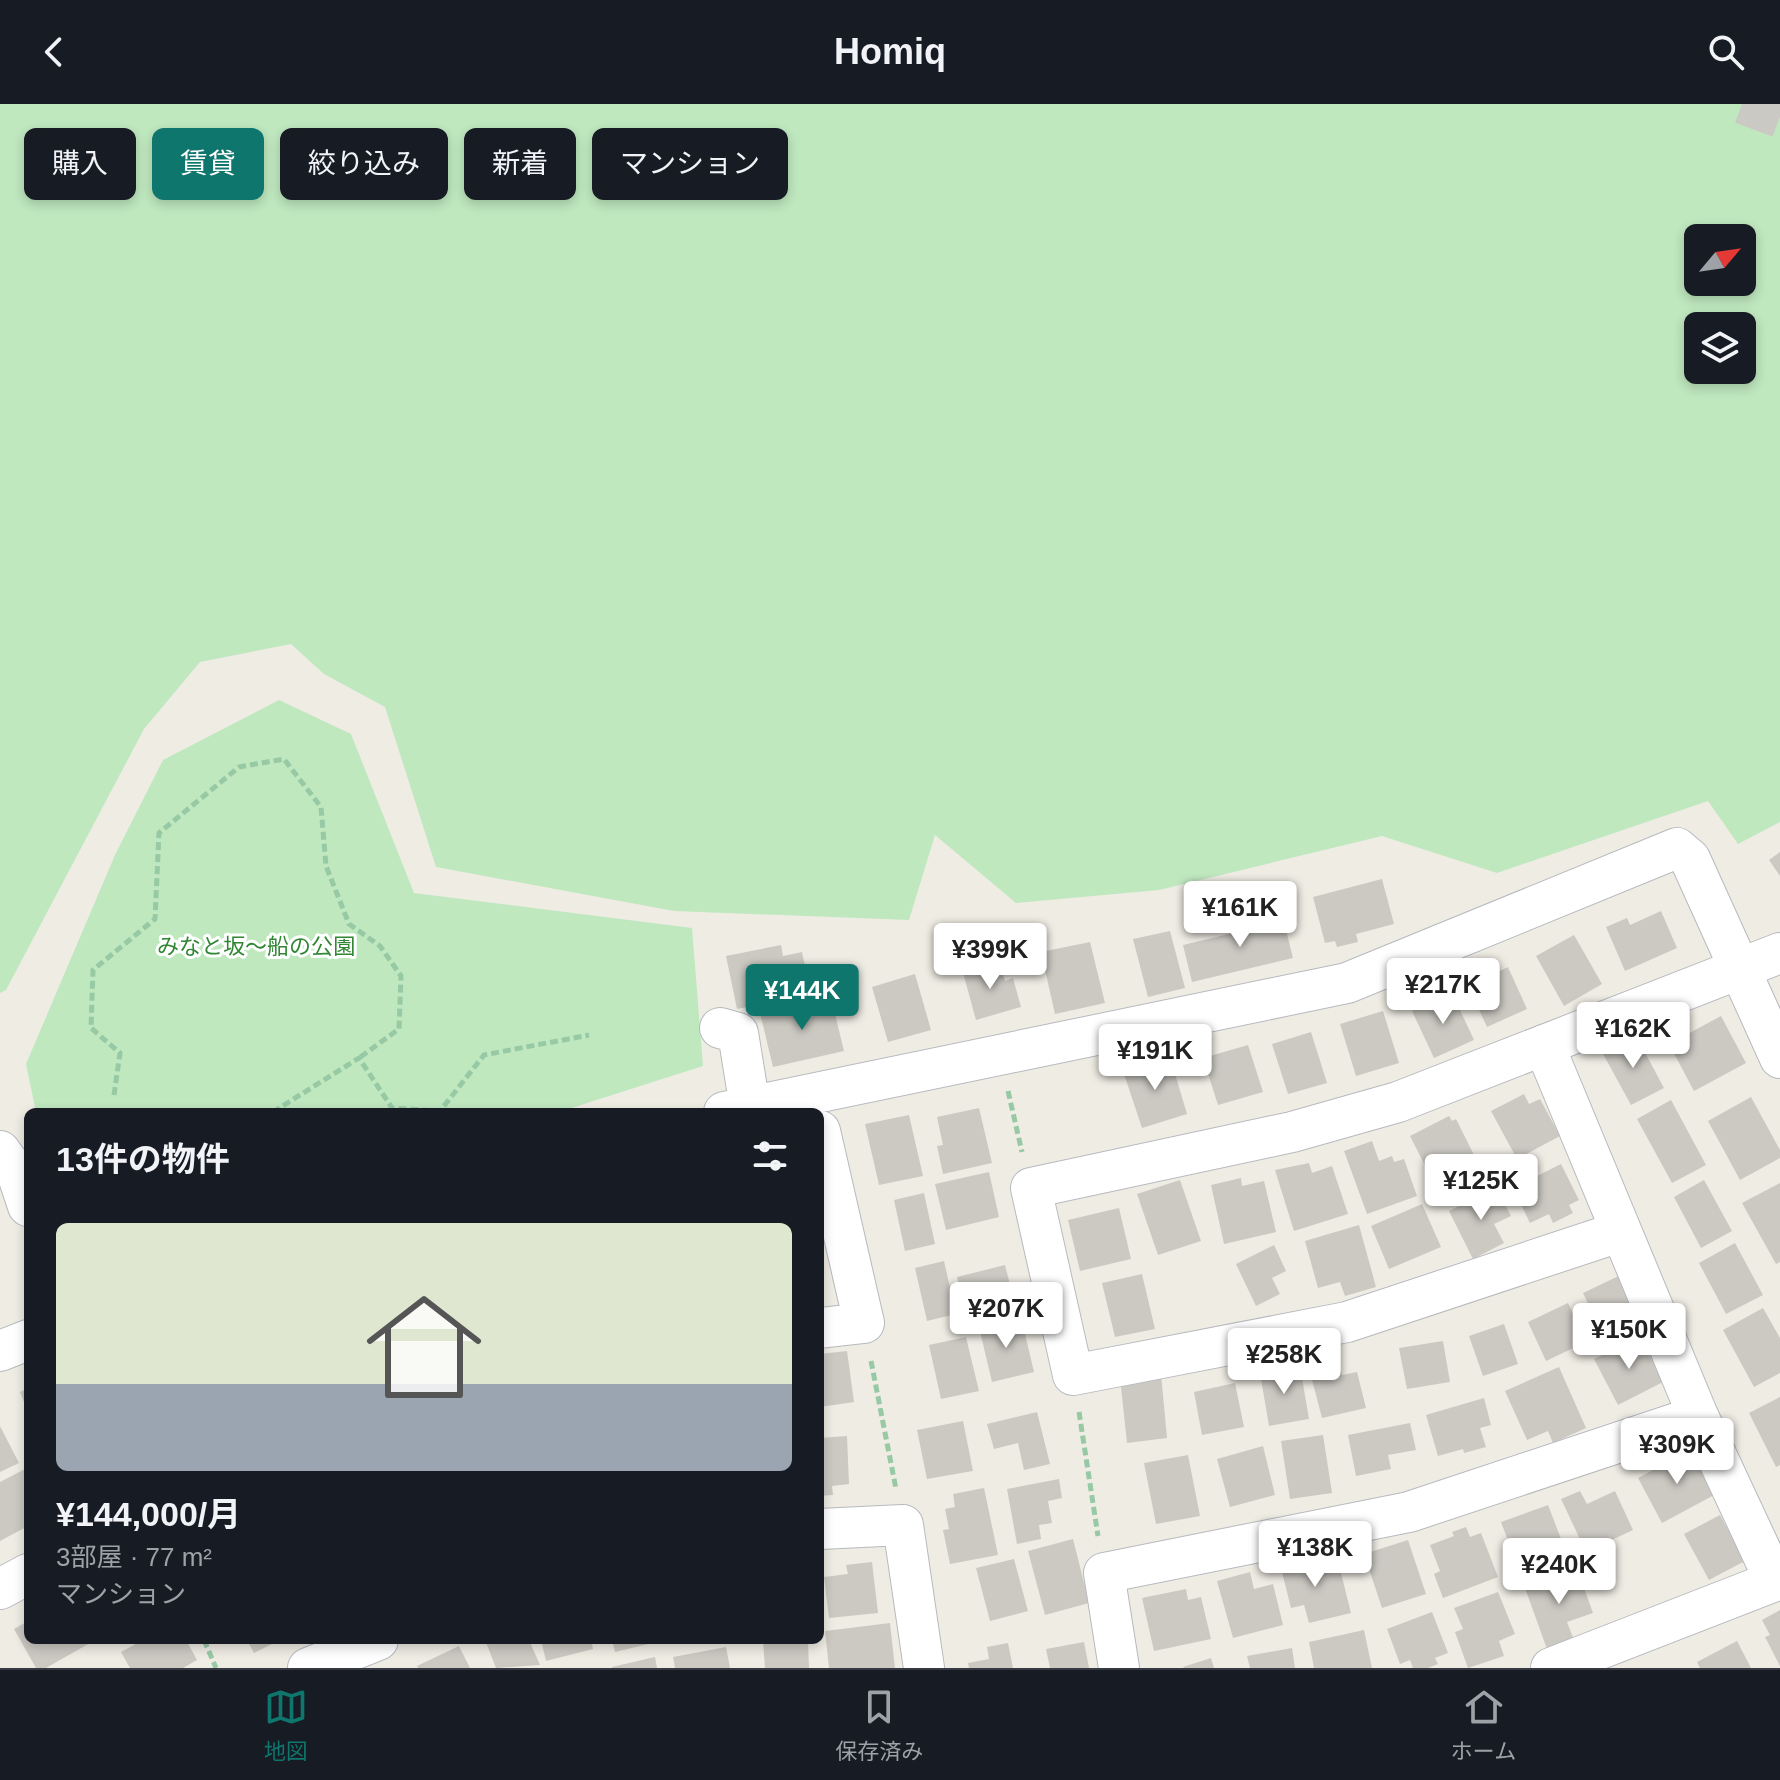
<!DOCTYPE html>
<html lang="ja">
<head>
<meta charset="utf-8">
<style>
  body { margin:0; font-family:Arial,"Noto Sans JP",sans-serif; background:#20242c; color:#f1f3f6; height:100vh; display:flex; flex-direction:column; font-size:30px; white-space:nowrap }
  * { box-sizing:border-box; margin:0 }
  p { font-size:26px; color:#9ea1a6 }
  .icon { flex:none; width:44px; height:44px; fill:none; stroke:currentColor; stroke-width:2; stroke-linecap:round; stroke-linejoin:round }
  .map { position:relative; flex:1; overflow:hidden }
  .side { position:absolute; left:24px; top:1004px; width:800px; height:536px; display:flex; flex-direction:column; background:#171b24; border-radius:12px; box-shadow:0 4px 12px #0003 }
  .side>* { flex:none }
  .guide { position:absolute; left:24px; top:24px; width:800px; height:72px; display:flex; gap:16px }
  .needle { width:52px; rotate:61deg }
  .controls { position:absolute; left:1684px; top:120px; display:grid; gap:16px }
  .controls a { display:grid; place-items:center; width:72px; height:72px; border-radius:12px; background:#171b24; box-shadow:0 4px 12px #0003; font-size:40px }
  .price { position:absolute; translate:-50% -68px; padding:0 18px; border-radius:8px; background:#fff; color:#222; font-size:26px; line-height:52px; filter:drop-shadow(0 2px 4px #0008) }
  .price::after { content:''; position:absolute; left:50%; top:48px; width:24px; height:18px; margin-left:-12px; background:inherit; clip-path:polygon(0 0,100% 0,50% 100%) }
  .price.selected { background:#0f766e; color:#fff }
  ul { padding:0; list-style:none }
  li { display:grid; align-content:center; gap:16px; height:424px; padding:0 32px }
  li span { display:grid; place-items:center; height:248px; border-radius:12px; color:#555 }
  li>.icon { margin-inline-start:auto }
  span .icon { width:144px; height:144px; fill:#fffc; stroke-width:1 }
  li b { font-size:34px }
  h2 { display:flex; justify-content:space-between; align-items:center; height:96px; padding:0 32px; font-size:34px }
  .pill { padding:0 28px; border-radius:12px; background:#171b24; box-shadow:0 4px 12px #0003; font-size:28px; line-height:72px }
  .pill.selected { background:#0f766e; color:#fff }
  header { display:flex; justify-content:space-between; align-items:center; height:104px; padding:0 32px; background:#171b24; font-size:36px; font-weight:800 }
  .tabs { display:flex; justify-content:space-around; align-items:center; height:112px; border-top:2px solid #363941; background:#171b24; font-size:22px; color:#9ea1a6 }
  .tabs a { display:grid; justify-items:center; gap:4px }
  .tabs .selected { color:#0f766e }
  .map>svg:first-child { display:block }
  .green { fill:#bfe8bf; fill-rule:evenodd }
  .building { fill:#ccc9c3 }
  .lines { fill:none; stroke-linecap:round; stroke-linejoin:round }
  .minor-tunnel { stroke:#cac9c4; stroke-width:40; stroke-dasharray:40 20; stroke-linecap:butt }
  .minor-casing { stroke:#b6babe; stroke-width:42 }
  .path { stroke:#97c9a5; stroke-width:5; stroke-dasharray:8 4; stroke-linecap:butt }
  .minor { stroke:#fff; stroke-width:40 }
  .labels { text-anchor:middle; stroke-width:6; stroke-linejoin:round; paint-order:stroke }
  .park-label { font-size:22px; fill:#318734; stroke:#fff }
</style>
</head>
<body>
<header><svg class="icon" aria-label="back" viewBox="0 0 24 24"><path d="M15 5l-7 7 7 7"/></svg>Homiq<svg class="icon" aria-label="search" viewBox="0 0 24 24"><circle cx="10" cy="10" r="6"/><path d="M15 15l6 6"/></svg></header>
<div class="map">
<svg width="1780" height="1564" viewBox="0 0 1780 1564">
  <rect width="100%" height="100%" fill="#efece4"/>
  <!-- green -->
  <g class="green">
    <path d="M 0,0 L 1780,0 L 1780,718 L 1738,740 L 1708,697 L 1497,769 L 1382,732 L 1159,786 L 1016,799 L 935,731 L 909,816 L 674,807 L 436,763 L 385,603 L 324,570 L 291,540 L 200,558 L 144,625 L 6,886 L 0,889 ZM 1698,134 L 1742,134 L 1742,178 L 1698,178 ZM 1698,222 L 1742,222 L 1742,266 L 1698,266 Z"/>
    <polygon points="279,596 351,630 414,789 692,824 703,962 559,1008 36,1008 26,960 115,751 163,656"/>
  </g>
  <!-- building -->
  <g class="building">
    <polygon points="1780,748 1780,772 1769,756"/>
    <polygon points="1382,775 1394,820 1356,830 1358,838 1337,843 1335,837 1325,839 1313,793"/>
    <polygon points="1281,806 1293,854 1192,878 1183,841 1250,825 1247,814"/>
    <polygon points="1661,807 1677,844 1625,867 1606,823 1627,814 1630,821"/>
    <polygon points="1170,827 1185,884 1148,893 1133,835"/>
    <polygon points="1574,831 1602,880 1564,902 1536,852"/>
    <polygon points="1090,838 1105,899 1055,910 1041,848"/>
    <polygon points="781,841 783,852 802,848 811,890 737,905 726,852"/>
    <polygon points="992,857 994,864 1001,862 1005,877 1013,874 1021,903 976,916 962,865"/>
    <polygon points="1508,863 1527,905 1487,923 1468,882"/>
    <polygon points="915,870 931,926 888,938 872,883"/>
    <polygon points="1452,889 1474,936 1434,954 1412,907"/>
    <polygon points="831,893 844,947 773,963 760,909"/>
    <polygon points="1383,907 1399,959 1356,972 1340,920"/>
    <polygon points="1721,912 1746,959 1694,987 1669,940"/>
    <polygon points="1311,928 1327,979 1288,990 1272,940"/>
    <polygon points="1635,930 1664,984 1631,1001 1602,948"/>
    <polygon points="1248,941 1263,988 1218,1001 1203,954"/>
    <polygon points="1170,953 1187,1010 1142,1024 1123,967"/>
    <polygon points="1524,990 1529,1000 1540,995 1560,1032 1517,1055 1491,1007"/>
    <polygon points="1751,993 1780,1046 1780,1054 1740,1076 1708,1017"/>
    <polygon points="1671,996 1706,1061 1672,1079 1637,1015"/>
    <polygon points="979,1004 992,1059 943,1070 937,1042 943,1041 937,1013"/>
    <polygon points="909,1011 923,1072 879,1081 865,1020"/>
    <polygon points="1449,1012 1452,1017 1456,1015 1481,1065 1438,1087 1410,1032"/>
    <polygon points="1372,1037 1379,1057 1392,1052 1394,1058 1404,1055 1417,1092 1367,1110 1344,1047"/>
    <polygon points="1309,1059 1312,1069 1332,1062 1348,1110 1294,1127 1275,1066"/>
    <polygon points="1561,1060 1579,1096 1569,1101 1573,1109 1553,1119 1549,1110 1530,1119 1513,1084"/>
    <polygon points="989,1068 999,1113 946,1126 935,1080"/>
    <polygon points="1241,1074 1242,1082 1264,1077 1276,1128 1224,1140 1211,1081"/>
    <polygon points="1180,1076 1201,1137 1158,1151 1137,1090"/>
    <polygon points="1704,1076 1732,1127 1701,1144 1674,1093"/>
    <polygon points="1780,1079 1780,1158 1776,1160 1742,1099"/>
    <polygon points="1496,1083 1511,1112 1494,1120 1504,1139 1473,1155 1449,1107"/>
    <polygon points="924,1089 935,1140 905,1147 894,1096"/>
    <polygon points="1422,1100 1441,1143 1389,1165 1371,1122"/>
    <polygon points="1119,1104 1131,1155 1080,1167 1068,1116"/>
    <polygon points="1359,1121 1376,1183 1345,1192 1340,1178 1318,1184 1305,1137"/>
    <polygon points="1735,1139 1763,1191 1726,1210 1699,1159"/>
    <polygon points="1274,1141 1286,1167 1272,1174 1280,1190 1256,1202 1236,1160"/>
    <polygon points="944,1157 956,1210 927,1217 915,1164"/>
    <polygon points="1005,1161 1017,1208 969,1219 957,1173"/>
    <polygon points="1625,1169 1646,1213 1604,1233 1583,1189"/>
    <polygon points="1142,1170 1155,1225 1115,1233 1102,1179"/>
    <polygon points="1568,1199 1586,1238 1546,1257 1528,1218"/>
    <polygon points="1763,1204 1780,1234 1780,1269 1754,1283 1723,1226"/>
    <polygon points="1016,1215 1017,1219 1022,1217 1034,1268 992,1278 979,1223"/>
    <polygon points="1504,1220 1518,1260 1483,1272 1469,1232"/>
    <polygon points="966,1233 979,1287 941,1295 929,1241"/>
    <polygon points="1640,1233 1663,1278 1618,1301 1594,1255"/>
    <polygon points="1443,1237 1450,1278 1407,1285 1399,1244"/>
    <polygon points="847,1247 854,1298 820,1303 820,1250"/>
    <polygon points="1300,1262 1309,1315 1269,1322 1260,1269"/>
    <polygon points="1559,1263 1586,1324 1553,1339 1548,1327 1527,1336 1505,1287"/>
    <polygon points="1340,1265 1342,1271 1357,1268 1366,1304 1322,1314 1311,1272"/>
    <polygon points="1161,1270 1167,1334 1127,1339 1120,1274"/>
    <polygon points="1235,1279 1244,1323 1202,1331 1194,1288"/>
    <polygon points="28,1284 28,1308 20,1288"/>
    <polygon points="1780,1293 1780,1361 1776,1363 1749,1309"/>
    <polygon points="1484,1294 1491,1321 1480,1324 1486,1343 1464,1349 1463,1345 1438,1352 1426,1311"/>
    <polygon points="1037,1308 1050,1360 1024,1366 1018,1339 994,1345 987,1320"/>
    <polygon points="963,1317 973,1367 927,1375 917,1326"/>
    <polygon points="1410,1319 1416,1346 1388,1351 1391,1365 1356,1372 1348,1331"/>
    <polygon points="0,1322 19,1359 0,1368"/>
    <polygon points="1323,1331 1332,1389 1290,1395 1281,1337"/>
    <polygon points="847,1332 849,1380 832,1382 833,1391 820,1392 820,1334"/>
    <polygon points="1263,1342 1275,1391 1230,1403 1217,1355"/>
    <polygon points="1692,1345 1716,1390 1662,1419 1638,1374"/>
    <polygon points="1188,1351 1200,1412 1156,1420 1144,1359"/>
    <polygon points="27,1364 28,1422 0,1437 0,1378"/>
    <polygon points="1059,1375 1062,1394 1048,1397 1052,1419 1039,1421 1041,1435 1017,1440 1007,1385"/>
    <polygon points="984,1384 998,1451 950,1460 943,1426 949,1425 945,1405 955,1403 953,1390"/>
    <polygon points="1580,1387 1587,1400 1615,1387 1633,1426 1586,1448 1561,1395"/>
    <polygon points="1548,1401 1568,1453 1513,1475 1503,1450 1512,1447 1501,1418"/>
    <polygon points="1720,1411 1745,1457 1709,1476 1684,1430"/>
    <polygon points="1466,1423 1470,1433 1481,1429 1498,1473 1443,1494 1434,1470 1440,1467 1430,1441 1454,1432 1452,1428"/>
    <polygon points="1073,1435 1089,1499 1045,1511 1028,1447"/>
    <polygon points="1408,1436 1426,1490 1382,1504 1364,1450"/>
    <polygon points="1318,1451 1322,1469 1340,1465 1351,1509 1309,1519 1304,1501 1291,1504 1280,1460"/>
    <polygon points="1014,1455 1028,1507 990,1517 976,1464"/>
    <polygon points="872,1458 878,1509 829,1514 824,1473 848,1470 846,1461"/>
    <polygon points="1577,1465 1593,1509 1567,1518 1574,1536 1547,1545 1525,1484"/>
    <polygon points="1250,1468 1254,1485 1273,1480 1283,1521 1233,1534 1217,1477"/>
    <polygon points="1186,1485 1188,1496 1201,1493 1211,1535 1154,1547 1142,1494"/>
    <polygon points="1498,1488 1515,1530 1499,1537 1504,1552 1468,1564 1455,1528 1463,1525 1454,1504"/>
    <polygon points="1780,1506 1780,1562 1765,1533 1770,1531 1762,1516"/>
    <polygon points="1432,1508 1448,1549 1435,1554 1438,1560 1428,1564 1413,1564 1410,1556 1400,1560 1387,1525"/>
    <polygon points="28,1517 28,1536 90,1539 46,1564 36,1564 14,1525"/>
    <polygon points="890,1519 895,1564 829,1564 825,1527"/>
    <polygon points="1364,1526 1372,1564 1314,1564 1309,1538"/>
    <polygon points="143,1536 186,1536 197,1556 183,1564 130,1564 121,1548"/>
    <polygon points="247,1536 280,1536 254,1549"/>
    <polygon points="485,1536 529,1536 540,1561 496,1564"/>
    <polygon points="541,1536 591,1536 593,1545 546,1557"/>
    <polygon points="612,1536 661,1536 661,1537 615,1548"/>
    <polygon points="808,1536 809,1564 765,1564 763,1537"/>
    <polygon points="1737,1537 1751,1564 1700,1564 1697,1558"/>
    <polygon points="1084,1538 1089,1564 1050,1564 1046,1545"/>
    <polygon points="1008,1539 1013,1564 969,1564 968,1559 989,1555 987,1543"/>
    <polygon points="459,1542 470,1564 418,1564 417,1562"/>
    <polygon points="726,1543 730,1564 675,1564 673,1553"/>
    <polygon points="1292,1544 1295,1564 1250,1564 1247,1552"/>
    <polygon points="655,1553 657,1564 612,1564 612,1563"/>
    <polygon points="1211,1554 1214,1564 1184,1564 1183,1563"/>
  </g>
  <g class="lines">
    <!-- minor-tunnel -->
    <polyline class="minor-tunnel" points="1742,0 1780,14"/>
    <defs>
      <g id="minor">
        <polyline points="720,924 738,929 750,1003"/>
        <polyline points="1544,941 1698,1312 1775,1477"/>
        <polyline points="724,1008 1347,879 1677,744 1690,755 1780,954"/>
        <polyline points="820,1027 864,1219 820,1224"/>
        <polyline points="0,1047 18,1072 28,1102"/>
        <polyline points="1619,1128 1347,1218 1073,1271 1031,1084 1292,1028 1398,998 1780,849"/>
        <polyline points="0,1247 28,1236"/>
        <polyline points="820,1425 903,1421 924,1564"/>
        <polyline points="0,1485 28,1470"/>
        <polyline points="308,1564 378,1536"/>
        <polyline points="1119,1564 1104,1469 1409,1408 1698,1312"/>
        <polyline points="1551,1564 1780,1475"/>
      </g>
    </defs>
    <!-- minor casing -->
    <use href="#minor" class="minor-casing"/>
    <!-- path -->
    <g class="path">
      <polyline points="1008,987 1022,1048"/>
      <polyline points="114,991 120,949 91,924 93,866 155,815 159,729 239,663 284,655 321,703 326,762 349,820 380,842 401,872 399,925 359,954"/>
      <polyline points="273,1008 359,954 392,1004 440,1007 484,951 589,931"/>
      <polyline points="871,1257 896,1385"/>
      <polyline points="1079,1308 1098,1432"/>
      <polyline points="204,1536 216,1564"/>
    </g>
    <!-- minor -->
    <use href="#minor" class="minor"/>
  </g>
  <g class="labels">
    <!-- park labels -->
    <g class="park-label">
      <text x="256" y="850">みなと坂〜船の公園</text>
    </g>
  </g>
</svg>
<div class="controls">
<a><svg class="needle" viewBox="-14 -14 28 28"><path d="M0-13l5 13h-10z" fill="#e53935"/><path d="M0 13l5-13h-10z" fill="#9ea1a6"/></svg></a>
<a><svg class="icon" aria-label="layers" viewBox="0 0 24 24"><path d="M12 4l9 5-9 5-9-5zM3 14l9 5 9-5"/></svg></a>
</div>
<b class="price" style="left:1240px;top:845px">¥161K</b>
<b class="price" style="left:990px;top:887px">¥399K</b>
<b class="price" style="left:1443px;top:922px">¥217K</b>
<b class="price selected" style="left:802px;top:928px">¥144K</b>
<b class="price" style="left:1633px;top:966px">¥162K</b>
<b class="price" style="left:1155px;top:988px">¥191K</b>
<b class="price" style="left:1481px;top:1118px">¥125K</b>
<b class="price" style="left:1006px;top:1246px">¥207K</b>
<b class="price" style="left:1629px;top:1267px">¥150K</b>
<b class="price" style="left:1284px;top:1292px">¥258K</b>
<b class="price" style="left:1677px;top:1382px">¥309K</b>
<b class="price" style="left:1315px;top:1485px">¥138K</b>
<b class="price" style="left:1559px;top:1502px">¥240K</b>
<div class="guide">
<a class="pill">購入</a>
<a class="pill selected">賃貸</a>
<a class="pill">絞り込み</a>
<a class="pill">新着</a>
<a class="pill">マンション</a>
</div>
<section class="side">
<h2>13件の物件<svg class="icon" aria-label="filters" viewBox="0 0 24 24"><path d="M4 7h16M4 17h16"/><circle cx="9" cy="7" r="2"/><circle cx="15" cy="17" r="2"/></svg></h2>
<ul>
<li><span style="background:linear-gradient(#dfe7d0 65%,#9aa5b1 0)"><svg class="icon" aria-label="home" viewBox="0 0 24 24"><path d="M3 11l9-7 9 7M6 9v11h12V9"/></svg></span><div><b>¥144,000/月</b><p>3部屋 · 77 m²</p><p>マンション</p></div></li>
</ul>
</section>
</div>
<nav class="tabs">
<a class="selected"><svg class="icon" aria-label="map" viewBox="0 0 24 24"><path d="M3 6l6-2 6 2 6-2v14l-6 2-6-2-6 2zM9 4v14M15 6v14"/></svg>地図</a>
<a><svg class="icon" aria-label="saved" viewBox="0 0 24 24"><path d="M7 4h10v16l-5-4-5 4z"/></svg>保存済み</a>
<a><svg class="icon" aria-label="home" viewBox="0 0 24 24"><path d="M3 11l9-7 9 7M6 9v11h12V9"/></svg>ホーム</a>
</nav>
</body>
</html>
